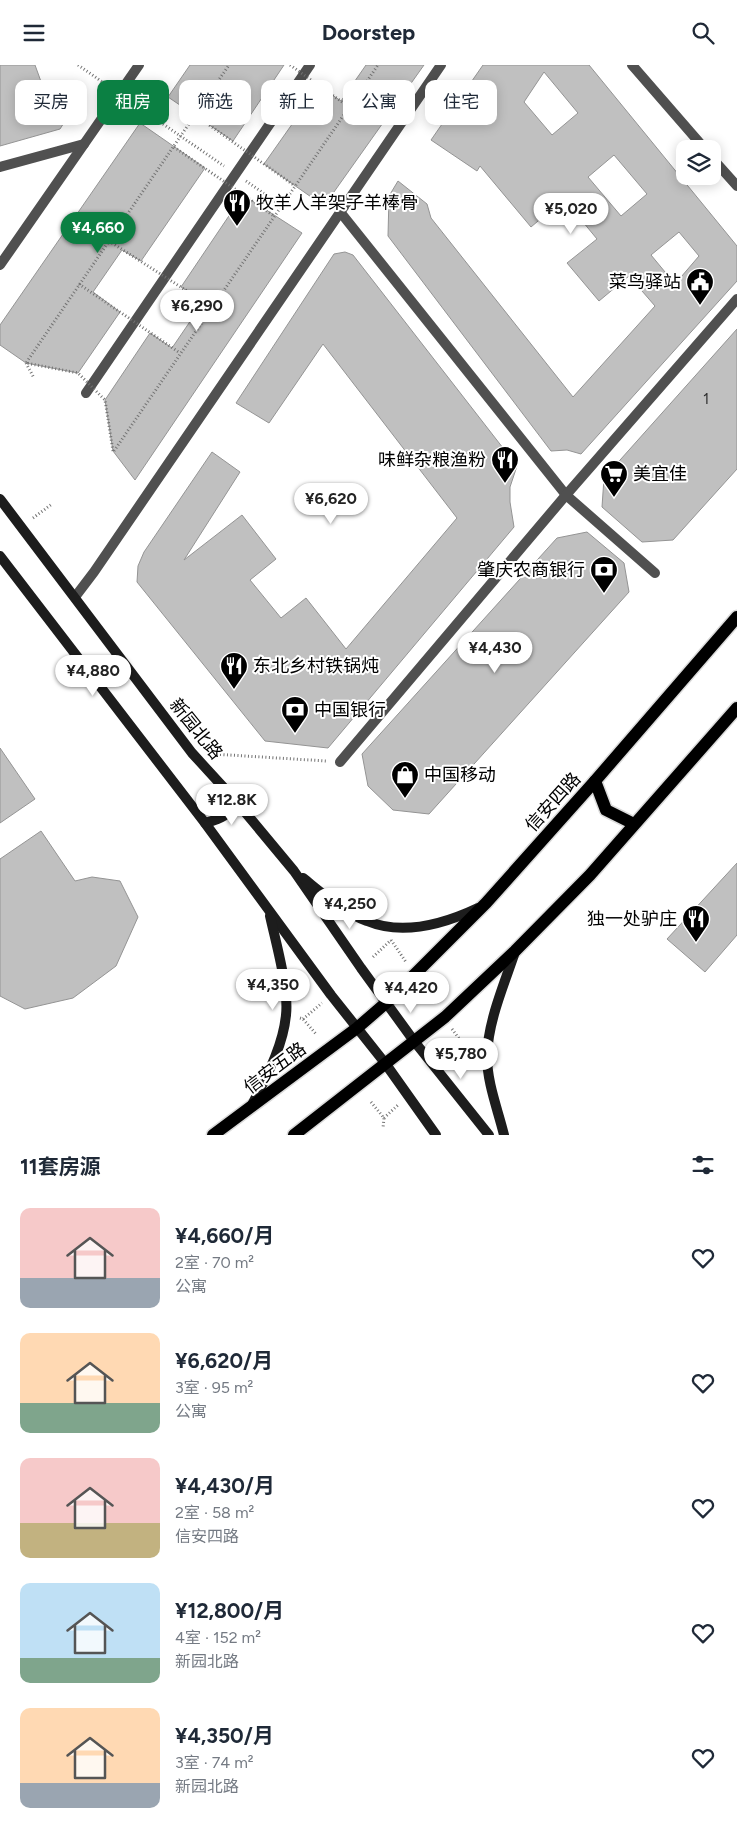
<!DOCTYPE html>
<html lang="zh">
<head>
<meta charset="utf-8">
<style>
  body { margin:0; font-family:Figtree,"Noto Sans SC",sans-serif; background:#f2f2f3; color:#1f2937; height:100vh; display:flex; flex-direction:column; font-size:19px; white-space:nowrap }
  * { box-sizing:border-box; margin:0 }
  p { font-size:16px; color:#747a83 }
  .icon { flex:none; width:28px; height:28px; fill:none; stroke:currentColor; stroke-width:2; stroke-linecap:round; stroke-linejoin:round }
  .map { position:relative; height:1070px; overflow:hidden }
  .drawer { display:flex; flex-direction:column; background:#fff; flex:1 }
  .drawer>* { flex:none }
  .guide { position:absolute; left:15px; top:15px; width:708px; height:45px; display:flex; gap:10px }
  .fabs { position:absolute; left:676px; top:75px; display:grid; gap:10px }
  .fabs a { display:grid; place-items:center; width:45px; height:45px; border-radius:10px; background:#fff; box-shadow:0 2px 12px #0003; font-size:25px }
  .price { position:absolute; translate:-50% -42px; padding:0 11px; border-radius:18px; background:#fff; color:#222; font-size:16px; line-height:32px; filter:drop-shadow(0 1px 2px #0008) }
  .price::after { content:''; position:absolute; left:50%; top:30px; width:15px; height:11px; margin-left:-8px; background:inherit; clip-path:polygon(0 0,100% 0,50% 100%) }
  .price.on { background:#0b8043; color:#fff }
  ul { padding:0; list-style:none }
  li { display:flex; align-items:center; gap:15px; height:125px; padding:0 20px }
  li span { display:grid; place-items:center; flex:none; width:140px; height:100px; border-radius:10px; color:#555 }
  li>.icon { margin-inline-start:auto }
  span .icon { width:60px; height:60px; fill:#fffc; stroke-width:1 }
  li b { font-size:21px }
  h2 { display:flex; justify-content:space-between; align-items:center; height:60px; padding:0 20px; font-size:21px }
  .pill { padding:0 18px; border-radius:10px; background:#fff; box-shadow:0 2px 12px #0003; font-size:18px; line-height:45px }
  .pill.on { background:#0b8043; color:#fff }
  header { display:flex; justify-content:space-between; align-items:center; height:65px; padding:0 20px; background:#fff; font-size:22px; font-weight:700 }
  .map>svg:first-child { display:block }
  .building { fill:#c0c0c0; stroke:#949494; fill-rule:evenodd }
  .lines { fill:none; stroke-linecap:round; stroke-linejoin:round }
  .primary-casing { stroke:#dbdbdb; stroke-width:15 }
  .path { stroke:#727272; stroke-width:3; stroke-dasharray:1 2.5; stroke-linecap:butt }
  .pedestrian { stroke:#505050; stroke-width:10 }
  .minor { stroke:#505050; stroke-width:10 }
  .tertiary { stroke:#505050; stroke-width:10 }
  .secondary { stroke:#1d1d1d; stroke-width:10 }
  .primary { stroke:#000; stroke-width:12 }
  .path-bridge { stroke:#727272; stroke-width:3; stroke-dasharray:1 2.5; stroke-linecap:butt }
  .labels { text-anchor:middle; stroke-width:4; stroke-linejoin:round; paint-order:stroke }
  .number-label { font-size:15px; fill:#303030 }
  .poi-label { font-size:18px; fill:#000; stroke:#fff; text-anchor:start }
  .street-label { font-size:18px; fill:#000; stroke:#fff }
</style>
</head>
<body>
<header><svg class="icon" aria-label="menu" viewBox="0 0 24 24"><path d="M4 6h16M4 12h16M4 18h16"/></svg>Doorstep<svg class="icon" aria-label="search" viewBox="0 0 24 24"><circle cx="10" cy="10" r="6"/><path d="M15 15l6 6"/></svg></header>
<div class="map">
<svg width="737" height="1070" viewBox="0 0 737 1070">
  <rect width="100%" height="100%" fill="#fff"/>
  <!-- building -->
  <g class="building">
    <polygon points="0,0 35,0 52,47 74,42 60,64 0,81"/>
    <polygon points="190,0 284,0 233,76 168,32"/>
    <polygon points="366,0 424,0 324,141 264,99 319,21 341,36"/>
    <path d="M 483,0 L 589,0 L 737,181 L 737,216 L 581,389 L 567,385 L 551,386 L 388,171 L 389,131 L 398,116 L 427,139 L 431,153 L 573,332 L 655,241 L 629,211 L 599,236 L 567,198 L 597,174 L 564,134 L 531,162 L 480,101 L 477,106 L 431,75 ZM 544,7 L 578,48 L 552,70 L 524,37 ZM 614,90 L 647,129 L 621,151 L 588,112 ZM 679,167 L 699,191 L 675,219 L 651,190 Z"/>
    <polygon points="140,58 205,103 141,196 122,185 93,227 120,247 78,308 26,298 0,280 0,260"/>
    <polygon points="243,130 302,168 135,415 113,386 105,335 150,268 172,283 204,236 181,222"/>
    <polygon points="345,187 353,190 517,401 510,422 510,437 514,462 328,683 265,676 137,517 138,501 144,487 212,387 240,407 184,495 242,450 276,494 250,515 281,553 306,533 346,584 457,453 323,279 269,358 236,338 334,189"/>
    <polygon points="737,264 737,404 673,475 642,477 602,442 604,413"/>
    <polygon points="587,467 624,498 629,527 429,749 393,745 368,721 362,689 557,473"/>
    <polygon points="0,683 35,734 0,758"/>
    <polygon points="41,766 75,816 92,812 120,816 138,852 116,901 73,933 25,944 0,931 0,794"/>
    <polygon points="737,798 737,870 705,907 667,874"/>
  </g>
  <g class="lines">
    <defs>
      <g id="primary">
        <polyline points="595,716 606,745 634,759"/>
        <polyline points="213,1070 357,963 387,937 486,838 595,716 737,552"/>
        <polyline points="294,1070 445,952 515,886 590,810 737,643"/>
      </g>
    </defs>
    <!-- primary casing -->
    <use href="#primary" class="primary-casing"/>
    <!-- path -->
    <g class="path">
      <polyline points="78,0 108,21"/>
      <polyline points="163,59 224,101"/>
      <polyline points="246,116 286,144"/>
      <polyline points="26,298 34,313"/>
      <polyline points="33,453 52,439"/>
      <polyline points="213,689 326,696"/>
      <polyline points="391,875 406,897"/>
      <polyline points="373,892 391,875"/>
      <polyline points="300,953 303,954 316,969"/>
      <polyline points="303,954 322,938"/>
      <polyline points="452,964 466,983 474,986"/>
      <polyline points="453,993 466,983"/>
      <polyline points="371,1037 384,1053 383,1063"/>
      <polyline points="384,1053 398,1040"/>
    </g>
    <!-- pedestrian -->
    <g class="pedestrian">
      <polyline points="0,102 84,79"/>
      <polyline points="341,148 566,430 655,508"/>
      <polyline points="86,328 310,0"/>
      <polyline points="340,697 566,430 737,234"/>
    </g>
    <!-- minor -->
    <g class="minor">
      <polyline points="0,200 139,0"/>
      <polyline points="75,532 94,507 441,0"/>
    </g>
    <!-- tertiary -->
    <g class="tertiary">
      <polyline points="632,0 705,84"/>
      <polyline points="712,93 737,121"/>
    </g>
    <!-- secondary -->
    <g class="secondary">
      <polyline points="0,434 192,688 235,735 294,806 361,903 414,976 489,1070"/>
      <polyline points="0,491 205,758 331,930 385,998 436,1070"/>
      <path d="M 205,758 C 223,753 227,752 235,735"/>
      <path d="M 303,813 C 323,829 343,847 367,856 C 403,871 444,859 478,843"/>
      <path d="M 252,1040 C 266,1012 283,982 286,950 C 289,924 276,878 270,851"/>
      <path d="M 504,1070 C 498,1045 487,1018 487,991 C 488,956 504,920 515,887"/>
    </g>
    <!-- primary -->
    <use href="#primary" class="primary"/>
    <!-- path-bridge -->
    <g class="path-bridge">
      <polyline points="290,0 349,42"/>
      <polyline points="195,50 295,121"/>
      <polyline points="174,82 274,151"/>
      <polyline points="109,176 212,242"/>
      <polyline points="79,219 180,288"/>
      <polyline points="113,386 105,335 78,308 26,298 229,0"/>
      <polyline points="114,386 378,0"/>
    </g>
  </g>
  <!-- icons -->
  <defs>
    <symbol id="restaurant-pin" viewBox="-11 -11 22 30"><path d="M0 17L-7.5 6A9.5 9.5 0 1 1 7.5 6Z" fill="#000" stroke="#fff"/><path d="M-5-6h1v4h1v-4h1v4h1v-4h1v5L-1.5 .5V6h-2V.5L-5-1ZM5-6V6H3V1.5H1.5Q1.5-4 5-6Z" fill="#fff"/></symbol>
    <symbol id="civic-pin" viewBox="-11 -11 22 30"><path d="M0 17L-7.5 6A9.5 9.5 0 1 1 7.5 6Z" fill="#000" stroke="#fff"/><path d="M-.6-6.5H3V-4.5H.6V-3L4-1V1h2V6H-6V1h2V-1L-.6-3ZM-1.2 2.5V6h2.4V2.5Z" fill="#fff"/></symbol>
    <symbol id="supermarket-pin" viewBox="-11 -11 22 30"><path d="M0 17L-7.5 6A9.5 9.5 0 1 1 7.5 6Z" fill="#000" stroke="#fff"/><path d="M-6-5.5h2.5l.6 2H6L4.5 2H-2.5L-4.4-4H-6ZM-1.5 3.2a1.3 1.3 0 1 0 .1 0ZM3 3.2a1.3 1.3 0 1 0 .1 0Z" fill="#fff"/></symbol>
    <symbol id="bank-pin" viewBox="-11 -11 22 30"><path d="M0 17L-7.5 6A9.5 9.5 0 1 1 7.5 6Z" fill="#000" stroke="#fff"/><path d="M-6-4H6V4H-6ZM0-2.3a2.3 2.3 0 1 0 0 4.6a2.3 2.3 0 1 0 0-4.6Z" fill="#fff"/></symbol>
    <symbol id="shop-pin" viewBox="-11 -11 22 30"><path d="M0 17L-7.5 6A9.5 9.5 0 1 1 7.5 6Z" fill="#000" stroke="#fff"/><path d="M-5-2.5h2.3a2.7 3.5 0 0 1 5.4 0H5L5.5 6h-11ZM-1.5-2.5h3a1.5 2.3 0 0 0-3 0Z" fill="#fff"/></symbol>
  </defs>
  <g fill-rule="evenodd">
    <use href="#restaurant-pin" x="221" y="122" width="32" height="43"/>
    <use href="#civic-pin" x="684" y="201" width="32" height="43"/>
    <use href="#restaurant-pin" x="489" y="379" width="32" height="43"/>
    <use href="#supermarket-pin" x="598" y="393" width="32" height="43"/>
    <use href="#bank-pin" x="588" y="489" width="32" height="43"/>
    <use href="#restaurant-pin" x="218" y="585" width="32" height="43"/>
    <use href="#bank-pin" x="279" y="629" width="32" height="43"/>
    <use href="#shop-pin" x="389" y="694" width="32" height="43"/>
    <use href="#restaurant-pin" x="680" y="838" width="32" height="43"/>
  </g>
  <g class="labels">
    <!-- number labels -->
    <g class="number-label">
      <text x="706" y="339">1</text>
    </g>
    <!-- poi labels -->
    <g class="poi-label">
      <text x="256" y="144">牧羊人羊架子羊棒骨</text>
      <text x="681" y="223" text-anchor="end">菜鸟驿站</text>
      <text x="486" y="401" text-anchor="end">味鲜杂粮渔粉</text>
      <text x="633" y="415">美宜佳</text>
      <text x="585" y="511" text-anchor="end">肇庆农商银行</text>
      <text x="253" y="607">东北乡村铁锅炖</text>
      <text x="314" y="651">中国银行</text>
      <text x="424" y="716">中国移动</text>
      <text x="677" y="860" text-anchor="end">独一处驴庄</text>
    </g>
    <!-- street labels -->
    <g class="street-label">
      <text transform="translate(196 664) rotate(51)" y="6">新园北路</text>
      <text transform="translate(553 737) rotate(-48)" y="6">信安四路</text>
      <text transform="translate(275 1003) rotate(-37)" y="6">信安五路</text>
    </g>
  </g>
</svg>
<div class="fabs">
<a><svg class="icon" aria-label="layers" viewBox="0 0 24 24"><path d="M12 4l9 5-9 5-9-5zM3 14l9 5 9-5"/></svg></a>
</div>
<b class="price" style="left:571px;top:170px">¥5,020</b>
<b class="price on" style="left:98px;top:189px">¥4,660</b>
<b class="price" style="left:197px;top:267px">¥6,290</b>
<b class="price" style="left:331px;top:460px">¥6,620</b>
<b class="price" style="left:495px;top:609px">¥4,430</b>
<b class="price" style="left:93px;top:632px">¥4,880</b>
<b class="price" style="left:232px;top:761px">¥12.8K</b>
<b class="price" style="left:350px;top:865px">¥4,250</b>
<b class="price" style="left:273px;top:946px">¥4,350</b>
<b class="price" style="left:411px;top:949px">¥4,420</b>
<b class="price" style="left:461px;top:1015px">¥5,780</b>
<div class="guide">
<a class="pill">买房</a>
<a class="pill on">租房</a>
<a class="pill">筛选</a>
<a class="pill">新上</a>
<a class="pill">公寓</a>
<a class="pill">住宅</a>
</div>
</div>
<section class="drawer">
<h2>11套房源<svg class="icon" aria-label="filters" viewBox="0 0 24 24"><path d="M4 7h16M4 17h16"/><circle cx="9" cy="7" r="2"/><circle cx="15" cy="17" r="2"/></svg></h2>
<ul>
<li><span style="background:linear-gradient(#f6c9c9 70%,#9aa5b1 0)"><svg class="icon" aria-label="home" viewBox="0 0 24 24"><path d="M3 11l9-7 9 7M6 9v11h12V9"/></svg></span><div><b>¥4,660/月</b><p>2室 · 70 m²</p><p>公寓</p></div><svg class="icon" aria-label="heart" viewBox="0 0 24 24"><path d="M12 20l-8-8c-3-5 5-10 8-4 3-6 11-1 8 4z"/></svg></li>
<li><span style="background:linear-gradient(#ffd9b3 70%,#7fa58c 0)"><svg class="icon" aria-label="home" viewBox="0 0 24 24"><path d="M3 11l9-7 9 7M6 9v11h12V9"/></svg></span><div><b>¥6,620/月</b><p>3室 · 95 m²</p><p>公寓</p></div><svg class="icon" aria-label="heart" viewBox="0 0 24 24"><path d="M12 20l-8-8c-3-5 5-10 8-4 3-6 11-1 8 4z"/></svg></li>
<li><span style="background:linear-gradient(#f6c9c9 65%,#c2b280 0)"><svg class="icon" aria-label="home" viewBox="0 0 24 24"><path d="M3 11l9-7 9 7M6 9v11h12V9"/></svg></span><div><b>¥4,430/月</b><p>2室 · 58 m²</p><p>信安四路</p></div><svg class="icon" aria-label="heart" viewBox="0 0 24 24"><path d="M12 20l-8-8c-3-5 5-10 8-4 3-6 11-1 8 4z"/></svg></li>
<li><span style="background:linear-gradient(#bfe0f5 75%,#7fa58c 0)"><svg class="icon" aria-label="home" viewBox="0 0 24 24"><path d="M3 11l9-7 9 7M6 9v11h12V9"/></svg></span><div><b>¥12,800/月</b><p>4室 · 152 m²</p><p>新园北路</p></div><svg class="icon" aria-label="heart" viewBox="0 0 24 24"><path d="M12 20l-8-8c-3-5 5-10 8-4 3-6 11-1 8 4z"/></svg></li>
<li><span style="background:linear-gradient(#ffd9b3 75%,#9aa5b1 0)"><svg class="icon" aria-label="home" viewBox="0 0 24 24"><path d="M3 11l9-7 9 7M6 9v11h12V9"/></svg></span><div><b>¥4,350/月</b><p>3室 · 74 m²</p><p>新园北路</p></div><svg class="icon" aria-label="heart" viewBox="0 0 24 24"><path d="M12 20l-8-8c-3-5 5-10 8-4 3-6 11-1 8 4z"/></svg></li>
</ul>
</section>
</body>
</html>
